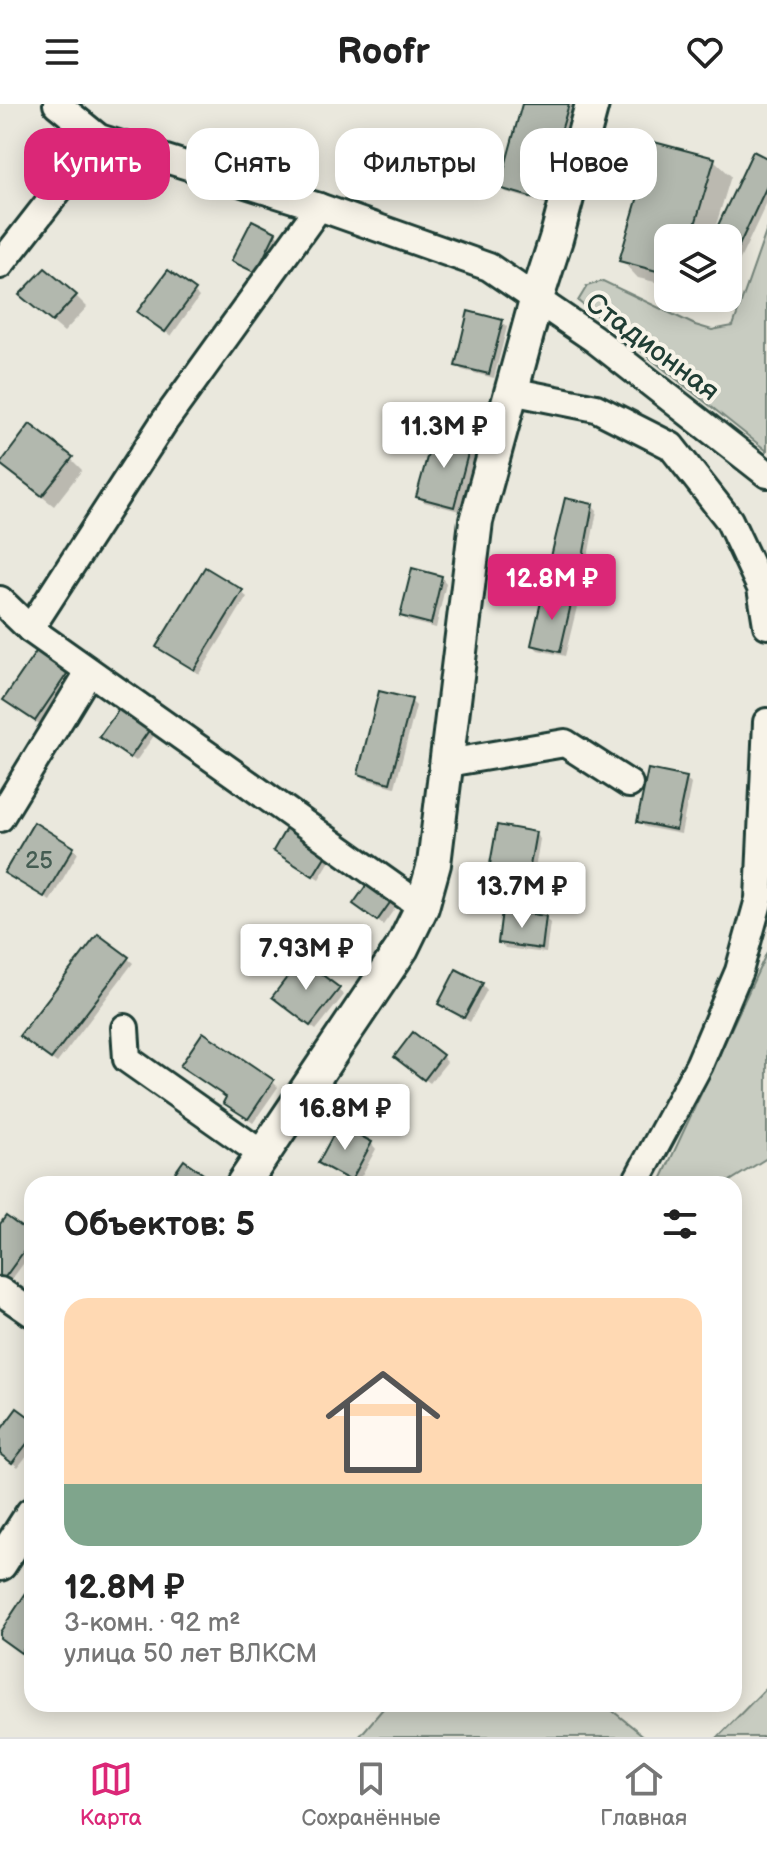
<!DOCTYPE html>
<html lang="ru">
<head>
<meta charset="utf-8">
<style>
  body { margin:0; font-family:"Balsamiq Sans",sans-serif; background:#f6f6f6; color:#222; height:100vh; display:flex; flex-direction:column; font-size:30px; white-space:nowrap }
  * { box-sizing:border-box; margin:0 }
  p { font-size:26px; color:#767676 }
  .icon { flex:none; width:44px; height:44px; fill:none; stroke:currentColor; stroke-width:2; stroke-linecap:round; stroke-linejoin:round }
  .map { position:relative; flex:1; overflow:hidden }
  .panel { position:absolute; left:24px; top:1072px; width:718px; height:536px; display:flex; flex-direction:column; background:#fff; border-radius:24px; box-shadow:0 4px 20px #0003 }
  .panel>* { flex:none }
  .hud { position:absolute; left:24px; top:24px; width:720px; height:72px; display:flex; gap:16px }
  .buttons { position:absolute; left:654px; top:120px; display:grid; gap:16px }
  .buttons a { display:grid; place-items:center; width:88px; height:88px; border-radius:16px; background:#fff; box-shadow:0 4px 20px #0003; font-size:40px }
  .price { position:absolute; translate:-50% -68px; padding:0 18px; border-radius:8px; background:#fff; color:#222; font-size:26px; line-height:52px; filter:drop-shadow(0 2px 4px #0008) }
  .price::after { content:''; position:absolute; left:50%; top:48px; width:24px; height:18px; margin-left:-12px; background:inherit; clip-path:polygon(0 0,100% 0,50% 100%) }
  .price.current { background:#db2777; color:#fff }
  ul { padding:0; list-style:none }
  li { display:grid; align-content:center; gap:16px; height:424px; padding:0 40px }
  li+li { border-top:2px solid #e0e0e0 }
  li span { display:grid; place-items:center; height:248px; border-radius:24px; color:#555 }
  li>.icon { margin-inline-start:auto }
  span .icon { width:144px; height:144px; fill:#fffc; stroke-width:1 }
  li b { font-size:34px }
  h2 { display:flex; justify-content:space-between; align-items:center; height:96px; padding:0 40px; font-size:34px }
  .pill { padding:0 28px; border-radius:24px; background:#fff; box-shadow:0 4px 20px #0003; font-size:28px; line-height:72px }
  .pill.current { background:#db2777; color:#fff }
  header { display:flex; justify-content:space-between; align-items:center; height:104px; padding:0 40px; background:#fff; font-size:36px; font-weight:600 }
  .dock { display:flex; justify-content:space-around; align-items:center; height:112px; border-top:2px solid #e0e0e0; background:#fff; font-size:22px; color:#767676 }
  .dock a { display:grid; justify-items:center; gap:4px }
  .dock .current { color:#db2777 }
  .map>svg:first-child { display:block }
  .green { fill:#c8ccc1; stroke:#74847a; stroke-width:2 }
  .shadow { fill:#0003 }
  .building { fill:#b2b8ae; stroke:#1f3d34; stroke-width:2 }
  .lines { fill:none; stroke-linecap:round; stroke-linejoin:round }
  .minor-casing { stroke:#1f3d34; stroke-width:32 }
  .major-casing { stroke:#1f3d34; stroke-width:38 }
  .minor { stroke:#f7f3e8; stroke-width:26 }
  .major { stroke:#f7f3e8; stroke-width:32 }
  .labels { text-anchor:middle; stroke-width:8; stroke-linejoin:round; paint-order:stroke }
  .number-label { font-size:24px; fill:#445c52 }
  .street-label { font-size:28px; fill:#1f3d34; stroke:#f7f3e8 }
</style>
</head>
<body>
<header><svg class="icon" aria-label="menu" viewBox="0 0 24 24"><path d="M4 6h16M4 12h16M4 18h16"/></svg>Roofr<svg class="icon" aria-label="heart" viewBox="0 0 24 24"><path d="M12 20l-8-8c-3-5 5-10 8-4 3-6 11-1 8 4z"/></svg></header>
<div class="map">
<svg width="767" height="1633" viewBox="0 0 767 1633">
  <rect width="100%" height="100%" fill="#eae8dd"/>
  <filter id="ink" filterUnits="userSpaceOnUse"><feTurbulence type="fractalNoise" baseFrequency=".0125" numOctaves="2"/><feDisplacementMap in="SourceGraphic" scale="16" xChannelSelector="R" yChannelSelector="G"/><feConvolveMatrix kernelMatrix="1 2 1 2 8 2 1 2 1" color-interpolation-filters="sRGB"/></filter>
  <g filter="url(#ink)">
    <!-- green -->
    <g class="green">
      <polygon points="767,125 767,347 578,197 587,182 603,177 695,221 712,226 733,222"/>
      <polygon points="767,848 767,1054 725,1080 659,1080"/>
      <polygon points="767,1583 767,1633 718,1633"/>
      <polygon points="387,1600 604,1600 645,1633 359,1633"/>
    </g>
    <!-- shadow -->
    <g class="shadow">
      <polygon points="524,0 575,0 546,100 506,88 501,83"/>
      <polygon points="714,56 731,72 713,131 716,132 767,56 767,98 728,181 728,134 668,134 668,181 638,174 622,157"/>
      <polygon points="275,129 280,134 261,173 234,157"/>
      <polygon points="194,188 199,193 171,232 145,212"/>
      <polygon points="76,192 87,203 64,228 33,202"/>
      <polygon points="502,218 507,223 494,274 462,266 457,261"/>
      <polygon points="470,340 476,345 459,407 424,398 419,393"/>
      <polygon points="71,355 82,366 54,402 13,370"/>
      <polygon points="592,402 597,407 585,468 558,461 553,456"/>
      <polygon points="441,473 446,479 436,524 408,517 402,512"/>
      <polygon points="241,488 247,493 199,570 158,543"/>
      <polygon points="571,498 577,503 565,552 538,546 533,541"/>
      <polygon points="70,565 75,570 41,621 11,601"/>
      <polygon points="411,597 416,602 395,683 365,675 360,670"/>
      <polygon points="153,621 158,626 136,657 107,638"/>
      <polygon points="686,675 691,680 681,730 645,723 639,717"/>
      <polygon points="535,730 540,735 533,777 496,771 491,766"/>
      <polygon points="73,744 78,749 50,797 6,769"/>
      <polygon points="275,747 328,747 333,752 319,775"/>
      <polygon points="393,795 398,800 383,821 361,805"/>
      <polygon points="545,814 550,819 546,849 505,844 500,839"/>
      <polygon points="127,854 133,859 57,959 27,937"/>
      <polygon points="482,880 487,886 470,918 440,900"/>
      <polygon points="338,886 344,891 316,926 279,898"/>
      <polygon points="442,952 447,958 430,979 402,958"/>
      <polygon points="182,962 273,978 278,983 253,1019 230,1003 228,994"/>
      <polygon points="371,1039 376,1045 357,1080 320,1059"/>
      <polygon points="0,1124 32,1133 32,1148 9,1179 0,1173"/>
      <polygon points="32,1317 32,1345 18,1363 0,1349 0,1331"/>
      <polygon points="32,1491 32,1545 27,1552 0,1531"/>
    </g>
    <!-- building -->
    <g class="building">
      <polygon points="522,0 569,0 541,96 499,84"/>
      <polygon points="654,38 715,54 691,134 668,134 668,170 619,157"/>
      <polygon points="753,47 767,54 767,82 728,165 728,134 712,134"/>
      <polygon points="252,116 276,128 256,169 231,157"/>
      <polygon points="45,164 77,191 52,218 19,191"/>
      <polygon points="168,166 196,186 165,228 137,208"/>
      <polygon points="468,207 503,216 489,270 455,262"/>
      <polygon points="30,320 73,353 42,392 0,360"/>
      <polygon points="434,328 471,338 454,403 416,393"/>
      <polygon points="565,394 593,400 581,464 550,457"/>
      <polygon points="205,463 243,486 194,566 156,543"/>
      <polygon points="412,464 442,472 431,520 400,512"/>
      <polygon points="543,489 572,496 560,548 531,541"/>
      <polygon points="40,542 71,564 35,617 3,596"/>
      <polygon points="379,587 412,595 390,679 358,670"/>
      <polygon points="124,598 154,619 130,654 99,633"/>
      <polygon points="648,665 687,673 676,726 637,718"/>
      <polygon points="34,718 74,743 44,793 4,769"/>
      <polygon points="288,721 329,746 313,772 273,747"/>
      <polygon points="497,721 536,728 528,773 489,766"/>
      <polygon points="370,776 394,793 377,817 353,800"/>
      <polygon points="502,806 546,812 542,845 498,839"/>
      <polygon points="98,830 129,853 51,955 19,932"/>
      <polygon points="301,855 340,884 310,922 272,893"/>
      <polygon points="456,865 483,879 464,914 438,900"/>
      <polygon points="203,928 274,976 248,1015 223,999 226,993 180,962"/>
      <polygon points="413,928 443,951 424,976 394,953"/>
      <polygon points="339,1020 372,1038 351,1077 318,1059"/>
      <polygon points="184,1056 210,1075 207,1080 167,1080"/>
      <polygon points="6,1112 32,1131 32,1136 3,1176 0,1173 0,1120"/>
      <polygon points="17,1304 32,1315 32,1333 12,1359 0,1350 0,1327"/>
      <polygon points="28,1486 32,1489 32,1533 21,1549 0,1534 0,1528"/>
    </g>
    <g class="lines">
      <defs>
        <g id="minor">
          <polyline points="57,0 99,34 319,103 489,163 593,234 767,370"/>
          <polyline points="0,161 99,34"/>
          <polyline points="511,287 596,304 671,342 729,416 761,484 767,521"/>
          <polyline points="0,496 30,525 422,803"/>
          <polyline points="30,525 164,318 319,103"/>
          <polyline points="447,659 565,639 629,680"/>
          <polyline points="0,714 89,568"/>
          <polyline points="125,924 127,955 262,1050"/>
          <polyline points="635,1080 699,961 739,867 759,795 767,618"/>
          <polyline points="0,1187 32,1209"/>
        </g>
        <g id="major">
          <polyline points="243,1080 402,844 422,803 434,760 476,417 536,197 556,135 592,0"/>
          <polyline points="0,1460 32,1410"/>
        </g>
      </defs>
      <!-- minor casing -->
      <use href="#minor" class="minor-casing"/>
      <!-- major casing -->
      <use href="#major" class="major-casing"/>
      <!-- minor -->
      <use href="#minor" class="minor"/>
      <!-- major -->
      <use href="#major" class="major"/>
    </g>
  </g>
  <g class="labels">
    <!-- number labels -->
    <g class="number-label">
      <text x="39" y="764">25</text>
    </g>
    <!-- street labels -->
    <g class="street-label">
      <text transform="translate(653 242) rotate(37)" y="10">Стадионная</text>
    </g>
  </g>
</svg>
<div class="buttons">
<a><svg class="icon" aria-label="layers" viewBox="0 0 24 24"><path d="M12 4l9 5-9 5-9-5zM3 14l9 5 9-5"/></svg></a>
</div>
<b class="price" style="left:444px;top:366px">11.3M ₽</b>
<b class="price current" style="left:552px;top:518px">12.8M ₽</b>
<b class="price" style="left:522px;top:826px">13.7M ₽</b>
<b class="price" style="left:306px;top:888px">7.93M ₽</b>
<b class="price" style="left:345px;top:1048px">16.8M ₽</b>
<div class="hud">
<a class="pill current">Купить</a>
<a class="pill">Снять</a>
<a class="pill">Фильтры</a>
<a class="pill">Новое</a>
</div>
<section class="panel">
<h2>Объектов: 5<svg class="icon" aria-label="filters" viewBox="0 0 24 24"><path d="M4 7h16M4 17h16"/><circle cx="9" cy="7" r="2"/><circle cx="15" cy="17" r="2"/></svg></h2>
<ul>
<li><span style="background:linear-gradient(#ffd9b3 75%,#7fa58c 0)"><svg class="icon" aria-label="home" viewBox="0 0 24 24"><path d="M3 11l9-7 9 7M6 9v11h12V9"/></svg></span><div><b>12.8M ₽</b><p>3-комн. · 92 m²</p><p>улица 50 лет ВЛКСМ</p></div></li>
</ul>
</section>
</div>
<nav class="dock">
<a class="current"><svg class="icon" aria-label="map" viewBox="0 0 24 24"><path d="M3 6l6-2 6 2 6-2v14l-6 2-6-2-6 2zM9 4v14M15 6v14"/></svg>Карта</a>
<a><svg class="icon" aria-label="saved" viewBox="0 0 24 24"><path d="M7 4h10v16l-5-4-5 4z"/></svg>Сохранённые</a>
<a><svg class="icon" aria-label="home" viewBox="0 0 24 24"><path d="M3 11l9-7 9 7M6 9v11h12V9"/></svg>Главная</a>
</nav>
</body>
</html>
